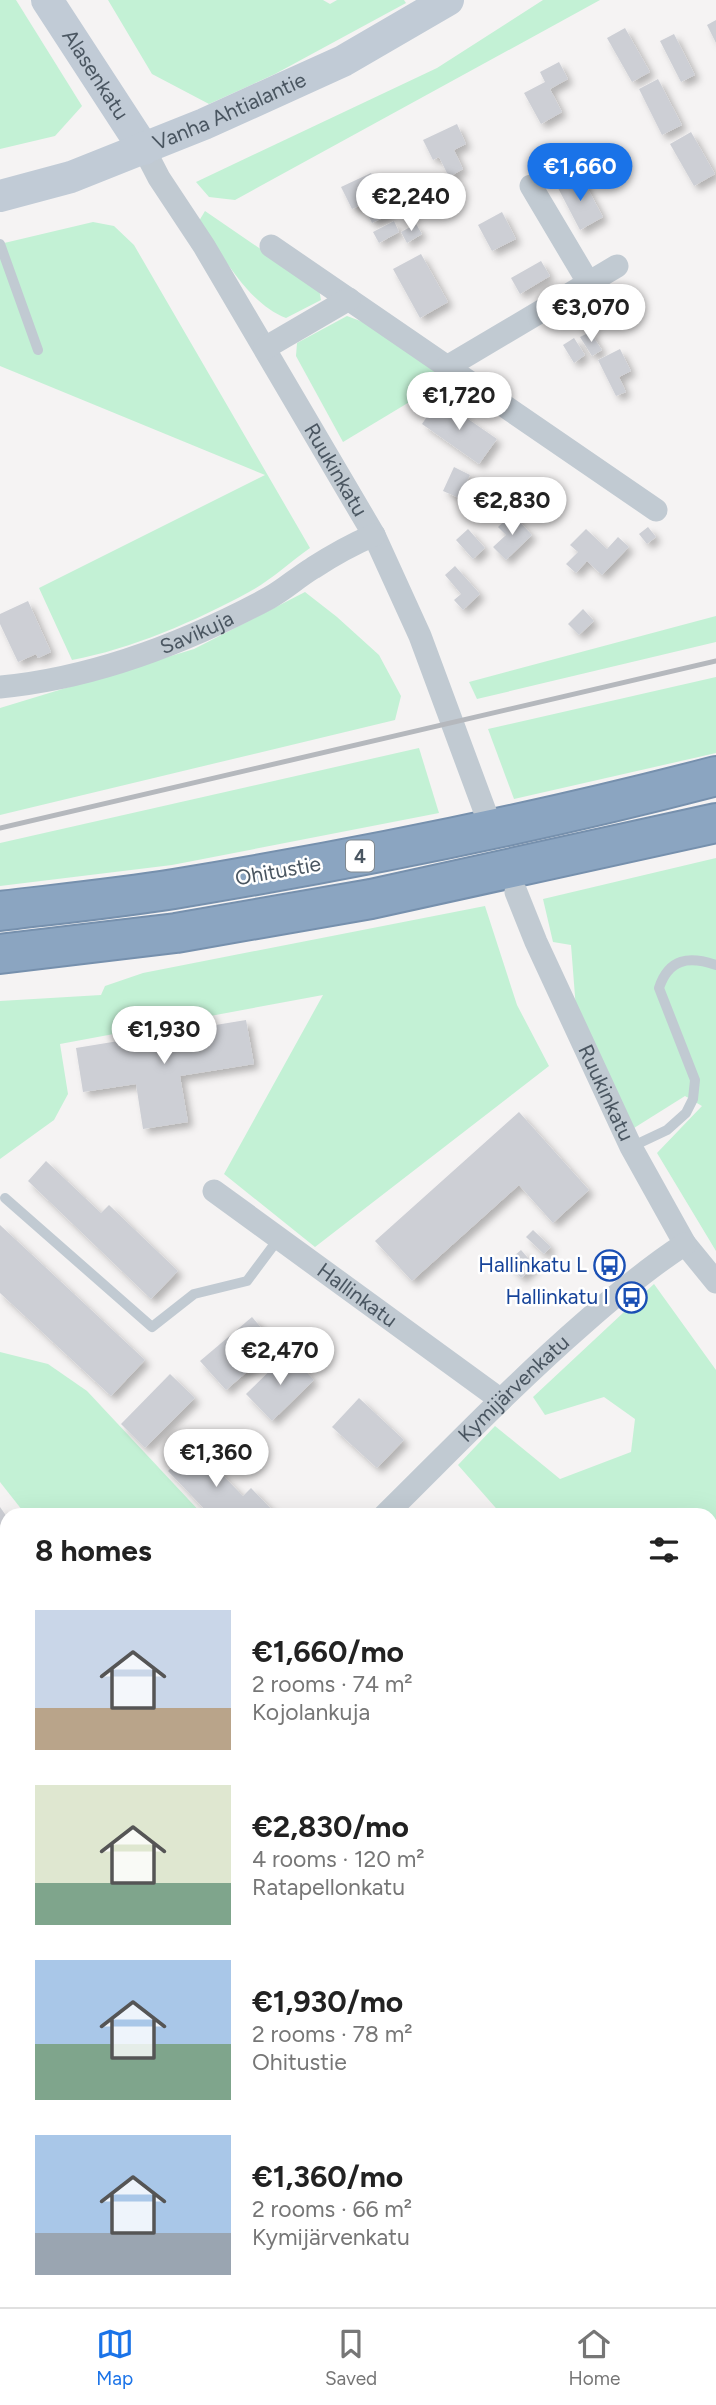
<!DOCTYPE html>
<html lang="en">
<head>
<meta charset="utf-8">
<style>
  body { margin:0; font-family:Figtree,sans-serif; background:#f2f2f2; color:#222; height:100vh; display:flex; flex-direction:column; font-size:26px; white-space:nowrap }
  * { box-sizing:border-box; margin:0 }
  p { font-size:23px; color:#767676 }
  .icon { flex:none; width:38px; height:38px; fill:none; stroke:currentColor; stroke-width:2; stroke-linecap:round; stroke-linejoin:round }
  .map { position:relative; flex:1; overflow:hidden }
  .sheet { position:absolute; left:0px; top:1508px; width:718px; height:800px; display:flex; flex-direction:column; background:#fff; border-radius:21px 21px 0 0; box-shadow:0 7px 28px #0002 }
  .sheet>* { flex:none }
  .price { position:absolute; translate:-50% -60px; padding:0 16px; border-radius:24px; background:#fff; color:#222; font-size:23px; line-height:46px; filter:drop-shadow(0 2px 4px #0008) }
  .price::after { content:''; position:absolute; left:50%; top:42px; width:21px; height:16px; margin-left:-10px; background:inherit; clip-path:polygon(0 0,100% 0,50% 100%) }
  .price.on { background:#1a73e8; color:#fff }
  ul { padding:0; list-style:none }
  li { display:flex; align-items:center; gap:21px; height:175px; padding:0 35px }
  li span { display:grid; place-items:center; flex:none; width:196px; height:140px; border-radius:0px; color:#555 }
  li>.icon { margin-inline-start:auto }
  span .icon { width:84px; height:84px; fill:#fffc; stroke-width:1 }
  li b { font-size:30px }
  h2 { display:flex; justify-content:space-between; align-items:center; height:84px; padding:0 35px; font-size:30px }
  .dock { display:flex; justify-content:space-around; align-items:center; height:98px; border-top:2px solid #e0e0e0; background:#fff; font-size:19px; color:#767676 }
  .dock a { display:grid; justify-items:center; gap:4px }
  .dock .on { color:#1a73e8 }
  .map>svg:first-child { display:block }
  .green { fill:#c3f1d5 }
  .building { fill:#cdcfd5; filter:url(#shadow) }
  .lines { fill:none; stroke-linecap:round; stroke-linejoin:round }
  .highway-casing { stroke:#7690ad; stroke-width:42 }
  .lane { stroke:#c1cad2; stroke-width:10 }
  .street { stroke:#c1cad2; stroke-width:23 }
  .secondary { stroke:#c1cbd6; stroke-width:32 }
  .highway { stroke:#8ba5c1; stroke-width:38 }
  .rail { stroke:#b5b8bd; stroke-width:5 }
  .labels { text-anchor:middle; stroke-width:5; stroke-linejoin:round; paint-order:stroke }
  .shield { fill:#fff; stroke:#808990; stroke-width:2 }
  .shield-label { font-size:19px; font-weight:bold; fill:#4a5661 }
  .street-label { font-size:21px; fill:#4a5661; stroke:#fff }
  .transit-label { font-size:21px; fill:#164399; stroke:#fff; text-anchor:end }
</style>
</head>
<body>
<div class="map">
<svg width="716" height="2307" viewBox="0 0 716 2307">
  <defs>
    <filter id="shadow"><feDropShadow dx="5" dy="5" stdDeviation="3.5" flood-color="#0004"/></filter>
  </defs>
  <rect width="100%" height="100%" fill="#f5f3f3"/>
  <!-- green -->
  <g class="green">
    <polygon points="0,0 16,0 82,106 55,136 0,149"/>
    <polygon points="108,0 323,0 330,4 337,0 404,0 406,3 275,74 209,104 152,74"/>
    <polygon points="543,0 600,0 235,200 209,197 196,182 437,68"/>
    <path d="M 205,211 L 319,289 L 321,300 L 286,318 C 248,304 221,253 199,221 Z"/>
    <path d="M 93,222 L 114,226 L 134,245 L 310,548 C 290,562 270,581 249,592 C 196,621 131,649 72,660 L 39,588 L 265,475 L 0,366 L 0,244 Z"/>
    <polygon points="347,316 371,325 446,380 343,442 296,356 297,343"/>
    <polygon points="305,592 337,617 379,655 401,696 395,720 0,815 0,708 194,649"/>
    <polygon points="716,616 716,642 477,699 469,682"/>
    <polygon points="716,677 716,753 514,799 488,729"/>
    <polygon points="419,748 439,813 172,865 0,886 0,843"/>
    <polygon points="716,858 716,1251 657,1153 702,1106 685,1096 634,1128 576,1009 571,945 553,942 543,899"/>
    <polygon points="485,906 517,1005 549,1066 315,1247 224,1174 323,995 60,1044 68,1094 54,1120 0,1159 0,1001 101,995 105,986 143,973"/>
    <polygon points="654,1284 716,1370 716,1604 711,1613 710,1516 502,1515 458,1465 495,1426 560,1479 631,1452 635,1419 604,1397 545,1415 533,1397"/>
    <polygon points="0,1352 48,1364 87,1391 203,1515 26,1515 0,1482"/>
    <polygon points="712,1646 716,1649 716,2307 0,2307 0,1812 7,1809 7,2301 710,2301"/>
    <polygon points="7,1688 7,1741 0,1744 0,1692"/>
  </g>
  <!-- building -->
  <g class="building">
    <polygon points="716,20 716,43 707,25"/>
    <polygon points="625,28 650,72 632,82 607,38"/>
    <polygon points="674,34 695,75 681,82 660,41"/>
    <polygon points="559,62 568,79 550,89 562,112 541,124 524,93 545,82 540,72"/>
    <polygon points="658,79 682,125 662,135 639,89"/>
    <polygon points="457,124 466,144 454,150 463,169 449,177 439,157 433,160 423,140"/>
    <polygon points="691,132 715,174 694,186 670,144"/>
    <polygon points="371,173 391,214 372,223 363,204 352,209 341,187"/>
    <polygon points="581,176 603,217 580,230 558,188"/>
    <polygon points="502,212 516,239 492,251 478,225"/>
    <polygon points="394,221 399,232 379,243 373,232"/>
    <polygon points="416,224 422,234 407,243 401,232"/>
    <polygon points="421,254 448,302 420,318 393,269"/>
    <polygon points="541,261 550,276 520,294 511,278"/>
    <polygon points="590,332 602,350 592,356 580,337"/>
    <polygon points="574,338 585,355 574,363 563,345"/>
    <polygon points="620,349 631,371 619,377 626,392 616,396 598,360"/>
    <polygon points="439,399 497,439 479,464 422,424"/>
    <polygon points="454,467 470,475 459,498 443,491"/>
    <polygon points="512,514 532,535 506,560 493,547 506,535 498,527"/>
    <polygon points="648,527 656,537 647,544 639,534"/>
    <polygon points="468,529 485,548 473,559 456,540"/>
    <polygon points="586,529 607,549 618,537 629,547 602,575 587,561 576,573 566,564 578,552 570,545"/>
    <polygon points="455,566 480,594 463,610 454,600 461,594 445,575"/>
    <polygon points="28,601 51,652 38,658 36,654 18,662 0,624 0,614"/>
    <polygon points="583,609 594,621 579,635 568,624"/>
    <polygon points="246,1020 254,1064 180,1076 188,1122 143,1129 136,1084 83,1092 76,1048"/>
    <polygon points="519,1112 589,1190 553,1223 519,1185 412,1281 375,1241"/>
    <polygon points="46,1161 101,1213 109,1205 178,1271 151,1299 28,1181"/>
    <polygon points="0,1225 145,1360 111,1396 0,1293"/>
    <polygon points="533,1230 551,1247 544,1254 526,1237"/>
    <polygon points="521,1250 535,1266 521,1278 507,1262"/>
    <polygon points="252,1317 277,1346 226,1390 200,1361"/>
    <polygon points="288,1353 314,1380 272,1421 246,1394"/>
    <polygon points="170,1374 195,1398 145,1448 121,1424"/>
    <polygon points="359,1398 404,1440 377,1468 332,1427"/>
    <polygon points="194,1446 243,1496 251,1488 278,1516 211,1516 168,1471"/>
    <polygon points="0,1507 7,1517 7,1520 0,1525"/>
  </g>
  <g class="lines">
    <defs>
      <g id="highway">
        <path d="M 0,911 C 58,904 117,898 174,889 C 356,859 537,823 716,776"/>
        <polyline points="0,954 176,933 371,899 716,823"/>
      </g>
    </defs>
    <!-- highway casing -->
    <use href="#highway" class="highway-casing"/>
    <!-- lane -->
    <g class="lane">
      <polyline points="0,244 38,350"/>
      <path d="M 631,1147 L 667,1130 L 686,1113 L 693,1099 L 695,1080 L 659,988 C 669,958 689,956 716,965"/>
      <polyline points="5,1198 152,1327 194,1294 247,1281 279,1238"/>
    </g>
    <!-- street -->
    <g class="street">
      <path id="s1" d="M 144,149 L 159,178 L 204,246 L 374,535 L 420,636 L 486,814"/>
      <polyline points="531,186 588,282"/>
      <polyline points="271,246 656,510"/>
      <polyline points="265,348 349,299"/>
      <polyline points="447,367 617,266"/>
      <path id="s2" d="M 0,687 C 95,678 185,643 269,598 C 284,590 298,577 313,568 C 333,555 353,544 374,535"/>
      <path id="s3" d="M 516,892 L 536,942 L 631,1147 L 685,1244 L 716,1282"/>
      <path id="s4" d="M 214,1191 L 501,1400"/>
      <path id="s5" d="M 384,1516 C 450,1451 514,1384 584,1323 C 617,1294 649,1267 685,1244"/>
      <polyline points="0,1783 7,1780"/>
    </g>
    <!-- secondary -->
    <g class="secondary">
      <path id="s6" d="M 47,0 L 144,149"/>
      <path id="s7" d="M 0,196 L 71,177 L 204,124 L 343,61 L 448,0"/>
    </g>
    <!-- highway -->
    <use href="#highway" class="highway"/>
    <!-- rail -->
    <polyline class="rail" points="0,828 716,661"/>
  </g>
  <!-- icons -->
  <defs>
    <symbol id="bus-ring" viewBox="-11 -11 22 22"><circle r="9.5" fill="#fff" stroke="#1a4fb4" stroke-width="1.5"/><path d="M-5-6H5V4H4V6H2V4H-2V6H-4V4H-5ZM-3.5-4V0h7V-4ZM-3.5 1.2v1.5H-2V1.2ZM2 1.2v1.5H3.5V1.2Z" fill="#1a4fb4"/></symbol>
  </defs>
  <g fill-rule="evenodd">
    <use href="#bus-ring" x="592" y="1248" width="35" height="35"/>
    <use href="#bus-ring" x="614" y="1280" width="35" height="35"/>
  </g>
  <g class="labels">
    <!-- shield labels -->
    <rect class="shield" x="346" y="840.5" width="28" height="31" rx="5"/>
    <g class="shield-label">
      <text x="360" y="863">4</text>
    </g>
    <!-- street labels -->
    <g class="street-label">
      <text dy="7" stroke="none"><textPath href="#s6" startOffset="89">Alasenkatu</textPath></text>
      <text dy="7" stroke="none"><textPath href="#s7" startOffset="245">Vanha Ahtialantie</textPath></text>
      <text dy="7" stroke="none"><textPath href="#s1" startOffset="374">Ruukinkatu</textPath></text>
      <text dy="7" stroke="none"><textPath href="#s2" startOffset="205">Savikuja</textPath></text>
      <text transform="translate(278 871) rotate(-10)" y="7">Ohitustie</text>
      <text dy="7" stroke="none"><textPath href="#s3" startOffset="220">Ruukinkatu</textPath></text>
      <text dy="7" stroke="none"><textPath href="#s4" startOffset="177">Hallinkatu</textPath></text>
      <text dy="7" stroke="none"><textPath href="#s5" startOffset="182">Kymijärvenkatu</textPath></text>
    </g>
    <!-- transit labels -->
    <g class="transit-label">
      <text x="587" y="1272">Hallinkatu L</text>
      <text x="609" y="1304">Hallinkatu I</text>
    </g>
  </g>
</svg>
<b class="price on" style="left:580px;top:203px">€1,660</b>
<b class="price" style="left:411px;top:233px">€2,240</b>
<b class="price" style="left:591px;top:344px">€3,070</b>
<b class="price" style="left:459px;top:432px">€1,720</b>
<b class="price" style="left:512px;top:537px">€2,830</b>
<b class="price" style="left:164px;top:1066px">€1,930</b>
<b class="price" style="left:280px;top:1387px">€2,470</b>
<b class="price" style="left:216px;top:1489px">€1,360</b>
<section class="sheet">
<h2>8 homes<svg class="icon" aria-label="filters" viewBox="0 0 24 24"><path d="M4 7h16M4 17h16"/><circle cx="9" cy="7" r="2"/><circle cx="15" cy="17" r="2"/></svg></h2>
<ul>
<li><span style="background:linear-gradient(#c9d6e8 70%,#b9a48a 0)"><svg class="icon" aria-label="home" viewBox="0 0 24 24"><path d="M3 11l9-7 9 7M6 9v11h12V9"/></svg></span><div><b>€1,660/mo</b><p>2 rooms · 74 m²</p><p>Kojolankuja</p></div></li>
<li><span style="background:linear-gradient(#dfe7d0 70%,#7fa58c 0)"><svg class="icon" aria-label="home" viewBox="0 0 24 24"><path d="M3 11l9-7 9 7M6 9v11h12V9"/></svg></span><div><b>€2,830/mo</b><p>4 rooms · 120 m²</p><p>Ratapellonkatu</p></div></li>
<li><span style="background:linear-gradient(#a9c7e8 60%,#7fa58c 0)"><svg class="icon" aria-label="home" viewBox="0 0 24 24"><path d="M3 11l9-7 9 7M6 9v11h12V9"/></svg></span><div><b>€1,930/mo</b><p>2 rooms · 78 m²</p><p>Ohitustie</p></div></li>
<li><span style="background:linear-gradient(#a9c7e8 70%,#9aa5b1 0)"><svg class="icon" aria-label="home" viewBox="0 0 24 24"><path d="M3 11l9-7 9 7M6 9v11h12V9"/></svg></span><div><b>€1,360/mo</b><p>2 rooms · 66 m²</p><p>Kymijärvenkatu</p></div></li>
</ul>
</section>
</div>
<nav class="dock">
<a class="on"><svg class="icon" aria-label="map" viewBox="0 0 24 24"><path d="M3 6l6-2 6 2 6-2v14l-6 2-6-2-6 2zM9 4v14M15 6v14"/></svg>Map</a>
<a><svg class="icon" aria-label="saved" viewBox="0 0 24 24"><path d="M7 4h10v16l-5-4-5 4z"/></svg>Saved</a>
<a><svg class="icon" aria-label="home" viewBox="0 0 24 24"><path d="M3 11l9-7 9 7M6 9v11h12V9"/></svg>Home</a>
</nav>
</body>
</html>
